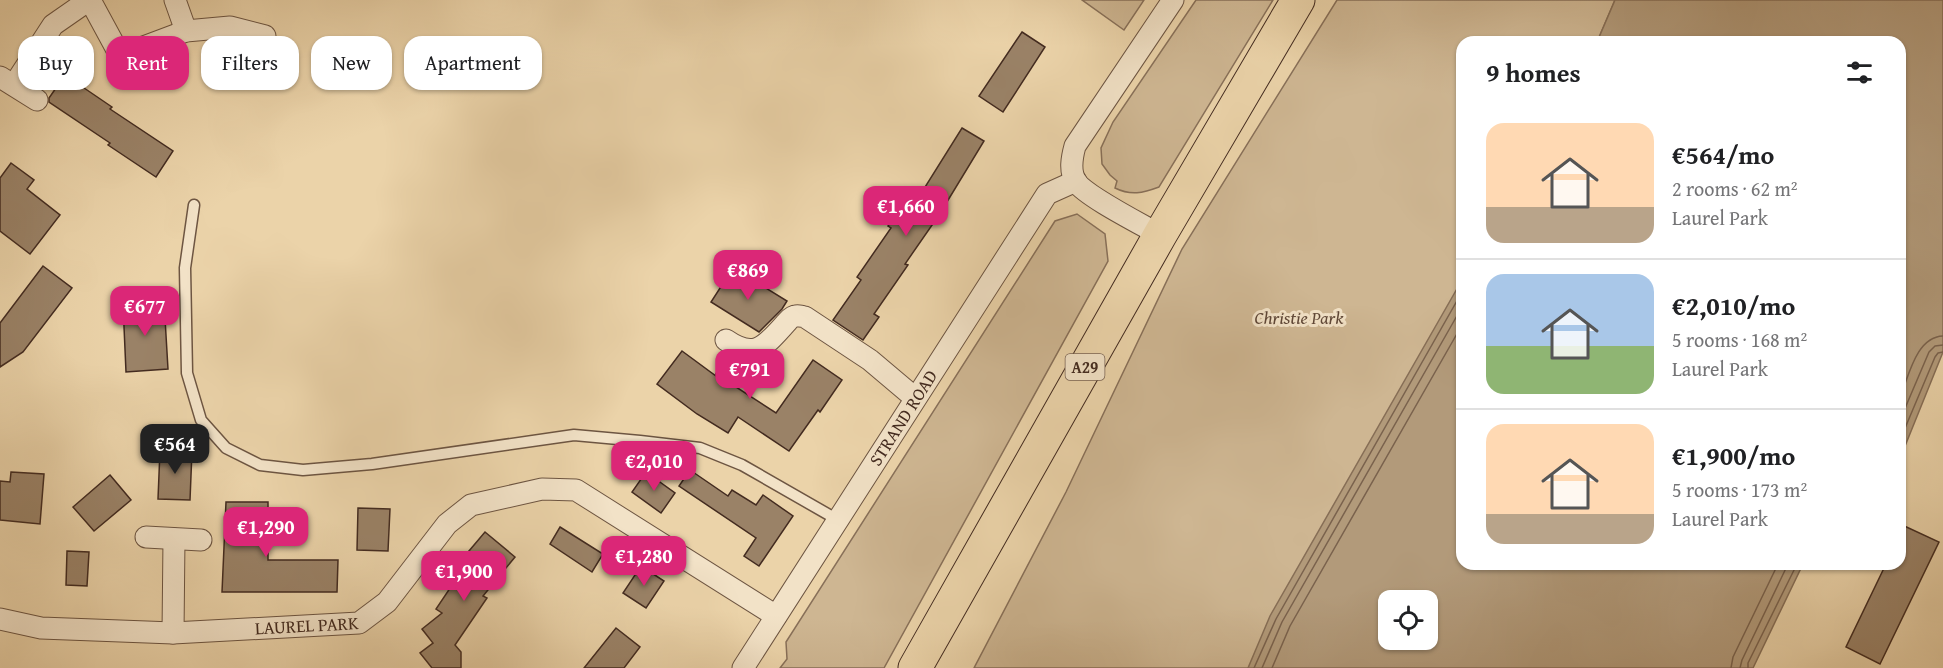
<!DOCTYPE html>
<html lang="en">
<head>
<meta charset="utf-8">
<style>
  body { margin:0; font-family:"Gentium Book Plus",serif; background:#f2f2f2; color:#202124; height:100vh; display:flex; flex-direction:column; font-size:22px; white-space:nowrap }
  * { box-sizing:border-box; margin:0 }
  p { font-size:20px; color:#757577 }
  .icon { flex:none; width:33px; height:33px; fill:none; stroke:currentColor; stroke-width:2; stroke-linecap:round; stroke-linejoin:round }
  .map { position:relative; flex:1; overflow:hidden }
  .panel { position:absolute; left:1456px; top:36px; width:450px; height:534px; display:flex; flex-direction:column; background:#fff; border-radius:18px; box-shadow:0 2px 4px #0004 }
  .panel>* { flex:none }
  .guide { position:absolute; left:18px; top:36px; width:570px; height:54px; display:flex; gap:12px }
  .fabs { position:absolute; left:1378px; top:590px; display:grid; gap:12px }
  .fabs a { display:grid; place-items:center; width:60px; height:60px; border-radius:12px; background:#fff; box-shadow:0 2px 4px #0004; font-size:30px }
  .price { position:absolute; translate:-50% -51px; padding:0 14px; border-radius:12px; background:#db2777; color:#fff; font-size:20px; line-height:39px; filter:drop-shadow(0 2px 3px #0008) }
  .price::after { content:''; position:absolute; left:50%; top:36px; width:18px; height:14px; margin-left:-9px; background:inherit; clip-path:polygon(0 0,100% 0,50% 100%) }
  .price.current { background:#222; color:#fff }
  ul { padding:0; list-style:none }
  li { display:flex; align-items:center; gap:18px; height:150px; padding:0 30px }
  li+li { border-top:2px solid #e0e0e0 }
  li span { display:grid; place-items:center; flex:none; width:168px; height:120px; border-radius:18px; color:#555 }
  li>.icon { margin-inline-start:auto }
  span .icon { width:72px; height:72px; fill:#fffc; stroke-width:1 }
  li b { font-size:26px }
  h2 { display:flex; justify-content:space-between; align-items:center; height:72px; padding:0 30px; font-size:26px }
  .chip { padding:0 21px; border-radius:18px; background:#fff; box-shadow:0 2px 4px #0004; font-size:21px; line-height:54px }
  .chip.current { background:#db2777; color:#fff }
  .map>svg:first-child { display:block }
  .green { fill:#ceb692; stroke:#887059; stroke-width:1.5 }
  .water { fill:#b29a7a; stroke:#866e56; stroke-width:1.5; fill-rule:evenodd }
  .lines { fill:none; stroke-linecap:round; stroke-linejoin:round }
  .shore { stroke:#7a624d; stroke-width:1.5 }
  .building { fill:#9a8267; stroke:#432b20; stroke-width:1.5 }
  .lane-casing { stroke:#6d5542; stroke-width:13 }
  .street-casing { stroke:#6d5542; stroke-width:23 }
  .primary-casing { stroke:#432b20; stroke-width:35 }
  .lane { stroke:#f2e2c7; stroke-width:10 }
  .street { stroke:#f2e2c7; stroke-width:21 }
  .primary { stroke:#ebd3a9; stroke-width:33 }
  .labels { text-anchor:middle; stroke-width:6; stroke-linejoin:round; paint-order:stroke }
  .shield { fill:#f2e2c7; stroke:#786252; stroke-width:1.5 }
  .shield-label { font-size:16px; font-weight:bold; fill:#432b20 }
  .park-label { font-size:18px; font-style:italic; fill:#5f4737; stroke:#f2e2c7 }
  .street-label { font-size:18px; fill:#432b20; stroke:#f2e2c7 }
</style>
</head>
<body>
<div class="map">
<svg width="1943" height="668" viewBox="0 0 1943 668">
  <rect width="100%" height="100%" fill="#ebd3a9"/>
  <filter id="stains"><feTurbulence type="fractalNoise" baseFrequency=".00333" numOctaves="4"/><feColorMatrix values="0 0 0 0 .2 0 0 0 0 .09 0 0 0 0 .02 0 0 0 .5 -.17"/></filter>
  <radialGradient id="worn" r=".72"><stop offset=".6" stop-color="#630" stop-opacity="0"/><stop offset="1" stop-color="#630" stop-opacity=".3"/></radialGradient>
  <!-- green -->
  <g class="green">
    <polygon points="1082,0 1144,0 1124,30"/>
    <path d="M 1196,0 L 1273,0 L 1159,187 C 1143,193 1131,196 1115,188 L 1117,181 L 1110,175 L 1102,164 L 1101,148 L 1113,122 Z"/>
    <polygon points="1337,0 1615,0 1597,42 1462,42 1462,446 1389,600 1362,668 974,668 1066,492 1182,249"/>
    <polygon points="1077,214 1105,234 1108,261 884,668 780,668 787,659 786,642 1055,221"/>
  </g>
  <!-- water -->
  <g class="water">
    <polygon points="1615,0 1943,0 1943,352 1901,456 1900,42 1597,42"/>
    <path d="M 1462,280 L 1462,564 L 1803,564 L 1753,668 L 1248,668 L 1270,616 ZM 1389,600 L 1428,600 L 1428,639 L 1389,639 Z"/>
  </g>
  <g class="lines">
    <!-- shore -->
    <g class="shore">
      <path d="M 1900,397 C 1909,376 1916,337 1943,336"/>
      <polyline points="1900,420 1929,352 1935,346 1943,345"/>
      <polyline points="1900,440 1935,357 1938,353 1943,352"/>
      <polyline points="1254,668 1276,619 1462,292"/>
      <polyline points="1262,668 1282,622 1462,307"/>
      <polyline points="1272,668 1290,626 1462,325"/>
      <polyline points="1731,668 1733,657 1778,564"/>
      <polyline points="1740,668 1742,660 1788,564"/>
      <polyline points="1748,668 1748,663 1797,564"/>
    </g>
  </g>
  <!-- building -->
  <g class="building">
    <polygon points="1022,32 1045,47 1003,112 979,96"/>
    <polygon points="65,75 112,107 110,109 173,151 156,177 108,145 110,143 49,102 49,98"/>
    <polygon points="962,128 984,141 939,215 905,264 908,265 874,314 879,317 863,340 833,320 861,280 857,277 891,228 888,226 910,195 917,200"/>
    <polygon points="11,163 34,180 27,189 60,215 30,254 0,231 0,178"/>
    <polygon points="43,266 72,288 23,352 0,367 0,323"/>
    <polygon points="733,268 787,301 782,309 759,332 711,302"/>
    <polygon points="164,301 168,369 126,372 123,304"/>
    <polygon points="682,351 716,376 716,374 776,413 813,360 842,380 820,412 818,410 789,451 738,417 728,433 697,414 657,384"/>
    <polygon points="160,450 192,451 190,500 158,499"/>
    <polygon points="690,470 728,496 732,490 756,505 763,495 793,516 759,566 744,556 756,538 679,486"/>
    <polygon points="11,472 44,474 40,524 0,520 0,481 10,482"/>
    <polygon points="646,472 675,493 661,513 632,492"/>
    <polygon points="110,475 131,500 94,531 73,507"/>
    <polygon points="226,502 268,502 268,560 338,560 337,592 222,592"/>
    <polygon points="358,508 390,509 388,551 357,550"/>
    <polygon points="1900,524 1939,542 1880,664 1846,647 1886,564 1900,564"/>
    <polygon points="560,527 603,554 592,572 550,544"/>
    <polygon points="485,532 515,557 483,596 487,598 455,645 461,652 461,668 432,668 420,653 433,643 422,629 442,613 436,609 473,554 469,551"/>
    <polygon points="67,551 89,552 87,586 66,585"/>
    <polygon points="641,566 664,581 646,608 623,593"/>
    <polygon points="616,628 640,647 624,668 584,668"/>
  </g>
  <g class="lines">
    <defs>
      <polyline id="lane" points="194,205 185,268 187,373 201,420 226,448 260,465 303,470 372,464 574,435 640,441 700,448 742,465 838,520"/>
      <g id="street">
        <polyline points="90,0 116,48 130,52 186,31 230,27 265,36"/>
        <polyline points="175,0 186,31"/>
        <polyline points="0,77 37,100"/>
        <polyline points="14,85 53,25 89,0"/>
        <path d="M 1160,235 C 1141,224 1087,197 1076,182 C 1069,171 1072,157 1075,146 L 1173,0"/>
        <path d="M 726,340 C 755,360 765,346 785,324 C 788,321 791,316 796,316 C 797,315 804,317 805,317 L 870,360 L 915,398"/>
        <polyline points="146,537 201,540"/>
        <path id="s1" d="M 0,619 L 41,628 L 173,633 L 359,623 L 387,602 L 447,524 L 471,505 L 542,489 L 576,490 L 776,616"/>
        <polyline points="173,633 174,539"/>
        <path id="s2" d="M 743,668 L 1047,194 L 1076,181"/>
      </g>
      <polyline id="primary" points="915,668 1160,235 1298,0"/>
    </defs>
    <!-- lane casing -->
    <use href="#lane" class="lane-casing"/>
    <!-- street casing -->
    <use href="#street" class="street-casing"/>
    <!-- primary casing -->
    <use href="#primary" class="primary-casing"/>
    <!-- lane -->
    <use href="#lane" class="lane"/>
    <!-- street -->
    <use href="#street" class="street"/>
    <!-- primary -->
    <use href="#primary" class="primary"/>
  </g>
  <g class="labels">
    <!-- shield labels -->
    <rect class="shield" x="1065.5" y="354" width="39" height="26" rx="4.5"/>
    <g class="shield-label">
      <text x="1085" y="373">A29</text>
    </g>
    <!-- park labels -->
    <g class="park-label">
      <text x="1299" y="324">Christie Park</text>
    </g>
    <!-- street labels -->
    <g class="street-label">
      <text dy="6" stroke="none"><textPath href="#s2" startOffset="297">STRAND ROAD</textPath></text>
      <text dy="6" stroke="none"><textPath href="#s1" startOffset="308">LAUREL PARK</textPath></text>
    </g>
  </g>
  <rect width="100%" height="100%" filter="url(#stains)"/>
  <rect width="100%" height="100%" fill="url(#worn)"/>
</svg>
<div class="fabs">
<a><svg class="icon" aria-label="locate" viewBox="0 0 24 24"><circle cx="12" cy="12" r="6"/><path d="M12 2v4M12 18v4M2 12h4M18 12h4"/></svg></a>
</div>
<b class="price" style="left:906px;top:237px">€1,660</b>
<b class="price" style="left:748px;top:301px">€869</b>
<b class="price" style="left:145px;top:337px">€677</b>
<b class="price" style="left:750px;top:400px">€791</b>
<b class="price current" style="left:175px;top:475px">€564</b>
<b class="price" style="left:654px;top:492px">€2,010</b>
<b class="price" style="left:266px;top:558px">€1,290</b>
<b class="price" style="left:644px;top:587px">€1,280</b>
<b class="price" style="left:464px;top:602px">€1,900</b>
<div class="guide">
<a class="chip">Buy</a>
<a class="chip current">Rent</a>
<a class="chip">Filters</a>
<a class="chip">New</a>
<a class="chip">Apartment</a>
</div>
<section class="panel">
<h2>9 homes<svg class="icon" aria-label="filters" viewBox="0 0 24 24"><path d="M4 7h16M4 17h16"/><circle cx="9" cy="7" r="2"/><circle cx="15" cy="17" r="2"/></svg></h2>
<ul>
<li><span style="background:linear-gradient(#ffd9b3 70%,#b9a48a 0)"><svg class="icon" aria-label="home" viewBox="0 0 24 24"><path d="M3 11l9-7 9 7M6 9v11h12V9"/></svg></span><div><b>€564/mo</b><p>2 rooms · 62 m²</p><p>Laurel Park</p></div></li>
<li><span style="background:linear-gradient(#a9c7e8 60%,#8fb573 0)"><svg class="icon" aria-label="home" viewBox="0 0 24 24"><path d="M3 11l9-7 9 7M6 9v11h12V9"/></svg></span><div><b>€2,010/mo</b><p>5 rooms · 168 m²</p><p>Laurel Park</p></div></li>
<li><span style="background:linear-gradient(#ffd9b3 75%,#b9a48a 0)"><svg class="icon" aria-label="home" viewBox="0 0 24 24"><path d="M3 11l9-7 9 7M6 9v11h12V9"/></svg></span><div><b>€1,900/mo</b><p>5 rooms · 173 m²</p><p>Laurel Park</p></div></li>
</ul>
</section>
</div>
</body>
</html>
